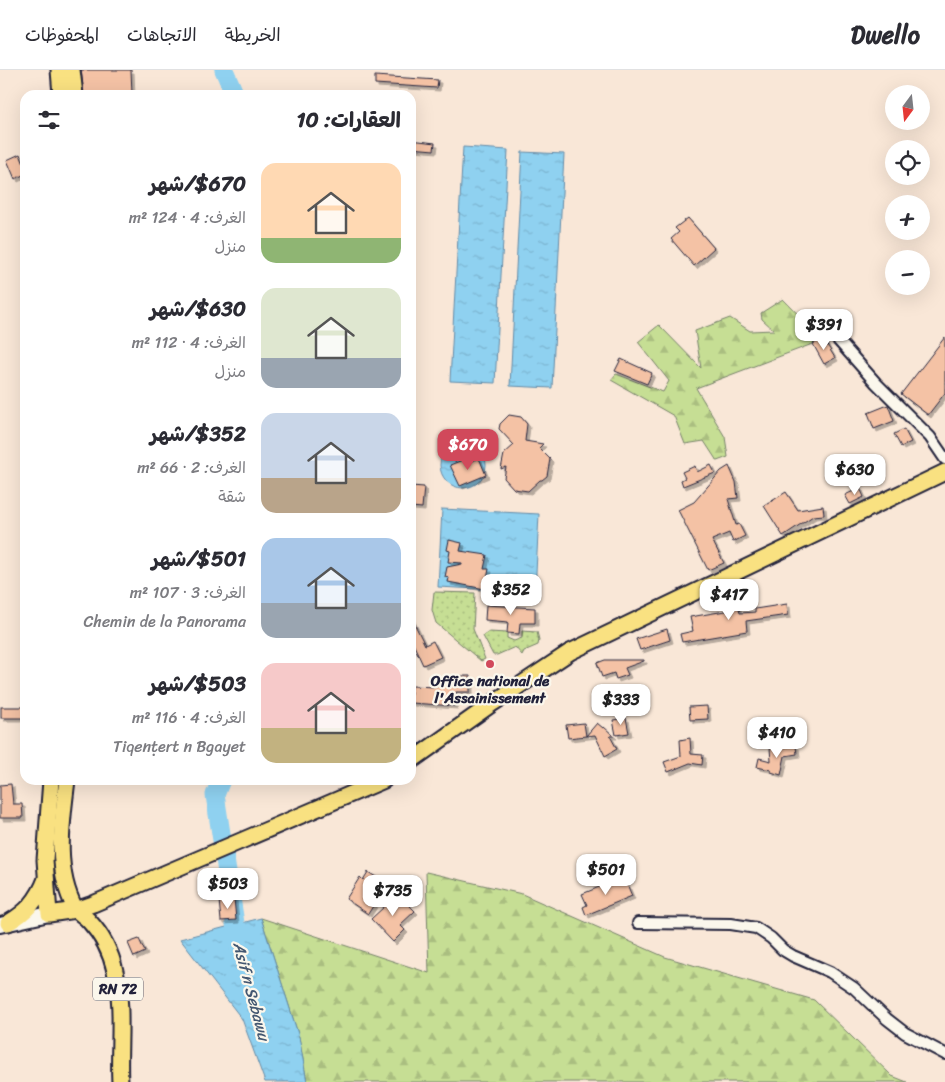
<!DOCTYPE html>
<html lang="ar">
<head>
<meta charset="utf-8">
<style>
  body { margin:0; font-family:Sriracha,"Playpen Sans Arabic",sans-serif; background:#f2f2f3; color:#2b2b33; direction:rtl; height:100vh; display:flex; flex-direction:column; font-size:19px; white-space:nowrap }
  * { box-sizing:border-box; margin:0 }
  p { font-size:16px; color:#7c7c81 }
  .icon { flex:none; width:28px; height:28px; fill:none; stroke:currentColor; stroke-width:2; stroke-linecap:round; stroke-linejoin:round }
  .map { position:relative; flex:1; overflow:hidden; direction:ltr }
  .panel { position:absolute; left:20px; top:20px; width:396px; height:695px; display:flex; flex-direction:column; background:#fff; border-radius:15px; box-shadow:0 5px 20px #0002; direction:rtl }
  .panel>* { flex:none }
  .needle { width:32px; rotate:195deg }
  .controls { position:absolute; left:885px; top:15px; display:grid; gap:10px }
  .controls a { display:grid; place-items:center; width:45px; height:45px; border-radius:50%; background:#fff; box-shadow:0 5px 20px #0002; font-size:25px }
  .price { position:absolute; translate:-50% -42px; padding:0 11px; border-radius:10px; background:#fff; color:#222; font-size:16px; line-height:32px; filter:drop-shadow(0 1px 2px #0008) }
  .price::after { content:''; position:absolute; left:50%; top:30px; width:15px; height:11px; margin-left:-8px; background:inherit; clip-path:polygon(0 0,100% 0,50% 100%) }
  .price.active { background:#d1495b; color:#fff }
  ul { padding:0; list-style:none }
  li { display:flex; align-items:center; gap:15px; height:125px; padding:0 15px }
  li span { display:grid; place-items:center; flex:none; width:140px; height:100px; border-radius:15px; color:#555 }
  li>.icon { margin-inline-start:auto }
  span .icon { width:60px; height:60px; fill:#fffc; stroke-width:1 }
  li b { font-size:21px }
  h2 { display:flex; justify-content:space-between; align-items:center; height:60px; padding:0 15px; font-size:21px }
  header { display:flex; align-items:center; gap:30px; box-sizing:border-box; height:70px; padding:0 25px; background:#fff; border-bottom:1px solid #e1e1e2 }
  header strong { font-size:24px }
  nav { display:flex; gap:28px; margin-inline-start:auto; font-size:18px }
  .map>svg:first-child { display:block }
  .grass { fill:url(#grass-dots); stroke:#748068 }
  .forest { fill:url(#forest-firs); stroke:#748068 }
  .water { fill:url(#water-ripples); stroke:#638ba8 }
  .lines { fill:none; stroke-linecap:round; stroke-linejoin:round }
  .river { stroke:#8fd1f0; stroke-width:19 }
  .building { fill:#f4c2a5; stroke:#22223b; filter:url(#shadow) }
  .street-casing { stroke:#22223b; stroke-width:14 }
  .secondary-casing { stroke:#22223b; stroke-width:18 }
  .primary-casing { stroke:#22223b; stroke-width:19 }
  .street { stroke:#fbf7ec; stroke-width:10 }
  .secondary { stroke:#fbf7ec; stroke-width:14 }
  .primary { stroke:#f9e181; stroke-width:15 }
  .poi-dot { fill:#d1495b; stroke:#fbf7ec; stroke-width:2 }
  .labels { text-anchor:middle; stroke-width:4.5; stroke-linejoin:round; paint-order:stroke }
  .shield { fill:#fbf7ec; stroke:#636270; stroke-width:1 }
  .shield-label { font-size:14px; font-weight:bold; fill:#22223b }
  .poi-label { font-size:15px; font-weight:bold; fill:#22223b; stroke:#fbf7ec }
  .water-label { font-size:16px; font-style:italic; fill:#435771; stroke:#fbf7ec }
</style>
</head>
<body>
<header>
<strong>Dwello</strong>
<nav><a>الخريطة</a><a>الاتجاهات</a><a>المحفوظات</a></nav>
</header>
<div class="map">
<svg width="945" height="1012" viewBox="0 0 945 1012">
  <defs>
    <pattern id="grass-dots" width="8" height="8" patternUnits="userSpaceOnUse" patternTransform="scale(1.25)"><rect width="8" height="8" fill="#c6de94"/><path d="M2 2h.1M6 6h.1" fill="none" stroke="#aabe80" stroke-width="1.8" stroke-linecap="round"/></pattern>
    <pattern id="forest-firs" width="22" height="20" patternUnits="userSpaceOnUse" patternTransform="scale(1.25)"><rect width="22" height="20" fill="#c6de94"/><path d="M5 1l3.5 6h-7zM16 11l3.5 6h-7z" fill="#aabe80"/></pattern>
    <pattern id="water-ripples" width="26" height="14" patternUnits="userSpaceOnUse" patternTransform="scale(1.25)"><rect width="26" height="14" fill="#8fd1f0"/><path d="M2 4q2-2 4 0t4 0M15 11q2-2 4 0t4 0" fill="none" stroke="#7bb3cf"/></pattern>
    <filter id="shadow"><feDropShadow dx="3" dy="3" stdDeviation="0" flood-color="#0004"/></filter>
  </defs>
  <rect width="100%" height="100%" fill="#f9e7d7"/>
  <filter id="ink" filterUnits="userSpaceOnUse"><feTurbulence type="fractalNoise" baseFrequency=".02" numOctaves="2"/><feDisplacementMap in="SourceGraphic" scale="10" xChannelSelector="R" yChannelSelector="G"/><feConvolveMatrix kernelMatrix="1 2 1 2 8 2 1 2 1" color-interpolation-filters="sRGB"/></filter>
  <g filter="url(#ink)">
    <!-- grass -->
    <g class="grass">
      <polygon points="434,522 475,523 473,559 485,589 481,591 436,553 432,540"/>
      <polygon points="522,561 537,562 539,570 538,575 524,581 522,585 515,577 497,585 493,585 483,566 489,562 507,563 507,568 514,571 522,568"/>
    </g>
    <!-- forest -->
    <g class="forest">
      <polygon points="783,229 823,270 696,318 725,367 728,387 717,391 704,371 685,374 674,346 611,310 616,304 663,322 669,311 638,272 659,255 701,298 695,261 730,248 750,261 774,260 762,249 761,243"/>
      <polygon points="426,802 522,824 665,887 814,930 892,1006 907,1012 307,1012 299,967 261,848 429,903"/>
    </g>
    <!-- water -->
    <g class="water">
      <polygon points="463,77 508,80 495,313 450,311"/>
      <polygon points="522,82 564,84 552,318 510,316"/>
      <circle cx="463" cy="395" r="23"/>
      <polygon points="442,439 539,444 535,522 438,517"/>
      <polygon points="261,848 299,967 307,1012 265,1012 242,949 180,869"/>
    </g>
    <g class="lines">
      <!-- river -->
      <g class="river">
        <polyline points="224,0 235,25"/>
        <polyline points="221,710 215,725 239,879"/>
      </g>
    </g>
    <!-- building -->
    <g class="building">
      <polygon points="81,0 131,0 132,24 84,25"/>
      <polygon points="375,6 438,10 437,18 375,14"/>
      <polygon points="411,70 435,73 434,80 411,78"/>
      <polygon points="20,84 25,97 25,104 15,109 7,90"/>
      <polygon points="688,148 714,178 694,196 671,169 679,162 675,158"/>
      <polygon points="945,267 945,323 928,345 901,324"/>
      <polygon points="823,268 835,288 824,294 813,274"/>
      <polygon points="621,289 652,303 647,314 615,301"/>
      <polygon points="888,335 894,351 874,359 868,343"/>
      <polygon points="509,345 521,347 527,354 525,371 543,374 539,378 550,389 547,406 542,410 540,410 528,421 514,419 504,408 506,397 501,399 504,384 514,375 499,359 500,354"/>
      <polygon points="904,359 911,372 901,377 894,364"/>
      <polygon points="470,387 472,391 479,388 486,405 460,416 450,395"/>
      <polygon points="711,395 715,403 683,416 681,410 685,408 682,402 695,396 697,402"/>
      <polygon points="729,396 736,412 738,428 728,429 736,455 739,454 745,466 733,472 729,463 712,470 724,493 708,500 678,440 694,432 721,401"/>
      <polygon points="411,416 424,417 422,438 411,437"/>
      <polygon points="860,418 864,427 850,434 845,425"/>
      <polygon points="786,422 798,440 823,436 824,445 813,446 783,466 764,436"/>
      <polygon points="449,470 462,473 460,481 487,485 484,499 489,499 485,519 448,512 449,508 445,507 447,497 462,494 462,493 448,492 450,481 447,480"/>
      <polygon points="734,522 740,543 755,542 755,539 787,534 788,545 746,551 747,561 682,572 680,564 693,561 690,547 731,540 726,524"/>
      <polygon points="486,535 535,538 535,553 520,553 519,564 507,563 508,552 485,550"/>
      <polygon points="411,547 425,575 433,571 441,587 423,595 411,569"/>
      <polygon points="667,559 670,570 640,580 636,569"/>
      <polygon points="605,590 644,590 644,591 625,598 628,605 616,609 614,603 602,607 597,593"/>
      <polygon points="452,606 470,606 470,622 456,622 455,636 411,633 411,616 437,617 437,610 451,610"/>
      <polygon points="616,626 616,634 597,636 596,628"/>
      <polygon points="707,636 708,649 690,650 689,637"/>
      <rect x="1" y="637" width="24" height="11"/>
      <polygon points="626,648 629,663 616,665 613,650"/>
      <polygon points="584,653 586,666 597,653 603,658 604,657 614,666 610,666 617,679 605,686 595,665 568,668 566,655"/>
      <polygon points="690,668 691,684 703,685 702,695 690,693 668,702 664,692 681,686 680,670"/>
      <polygon points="796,676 797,684 785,686 781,705 771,702 771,700 757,697 759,688 771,691 770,678"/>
      <polygon points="11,714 13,734 22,734 23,748 0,748 0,715"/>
      <polygon points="368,802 387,814 368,844 346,829 360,807 363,810"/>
      <polygon points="624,807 632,826 586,845 583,837 587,835 582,824"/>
      <polygon points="398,824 415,841 400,855 405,860 393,872 371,849"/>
      <polygon points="234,828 236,850 221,851 219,830"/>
      <polygon points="139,869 145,882 134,887 128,873"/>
    </g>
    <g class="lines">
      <defs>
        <g id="street">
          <polyline points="830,261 876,313 930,367 945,389"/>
          <polyline points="638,853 731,854 756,858 771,868 783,880 793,886 830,902 854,918 887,949 905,963 945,984"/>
        </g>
        <polyline id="secondary" points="0,855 49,844"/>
        <g id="primary">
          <polyline points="59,0 61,25"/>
          <polyline points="72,0 75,25"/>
          <polyline points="411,691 493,633 570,582 945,402"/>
          <polyline points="51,710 45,790 49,844 76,840 93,834 384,710"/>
          <path d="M 67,710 C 62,752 54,799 75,838 C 78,843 85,846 89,851 C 102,865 111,883 115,901 C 124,937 118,976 120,1012"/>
          <path d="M 8,853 C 27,842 38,830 46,809"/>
        </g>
      </defs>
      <!-- street casing -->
      <use href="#street" class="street-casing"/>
      <!-- secondary casing -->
      <use href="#secondary" class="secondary-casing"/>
      <!-- primary casing -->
      <use href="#primary" class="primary-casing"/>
      <!-- street -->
      <use href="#street" class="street"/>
      <!-- secondary -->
      <use href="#secondary" class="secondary"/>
      <!-- primary -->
      <use href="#primary" class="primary"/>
    </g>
  </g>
  <!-- markers -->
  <circle class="poi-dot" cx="490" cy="594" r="5"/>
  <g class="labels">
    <!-- shield labels -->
    <rect class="shield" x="93" y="907.5" width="50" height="23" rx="4"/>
    <g class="shield-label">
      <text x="118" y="924">RN 72</text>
    </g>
    <!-- poi labels -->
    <g class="poi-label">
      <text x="490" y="616">Office national de<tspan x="490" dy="17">l'Assainissement</tspan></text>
    </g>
    <!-- water labels -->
    <g class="water-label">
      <text transform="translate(252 921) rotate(75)" y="6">Asif n Sebawu</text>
    </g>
  </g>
</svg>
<div class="controls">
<a><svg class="needle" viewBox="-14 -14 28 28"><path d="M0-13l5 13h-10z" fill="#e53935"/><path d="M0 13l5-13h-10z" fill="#7c7c81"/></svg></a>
<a><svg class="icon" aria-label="locate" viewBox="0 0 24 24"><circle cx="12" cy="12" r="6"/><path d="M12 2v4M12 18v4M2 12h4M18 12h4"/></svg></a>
<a>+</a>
<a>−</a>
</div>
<b class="price" style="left:824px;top:281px">$391</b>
<b class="price active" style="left:468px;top:401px">$670</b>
<b class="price" style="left:855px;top:426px">$630</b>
<b class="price" style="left:511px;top:546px">$352</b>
<b class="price" style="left:729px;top:551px">$417</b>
<b class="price" style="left:621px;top:656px">$333</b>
<b class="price" style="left:777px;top:689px">$410</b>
<b class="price" style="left:606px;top:826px">$501</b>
<b class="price" style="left:228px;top:840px">$503</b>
<b class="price" style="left:393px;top:847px">$735</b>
<section class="panel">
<h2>العقارات: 10<svg class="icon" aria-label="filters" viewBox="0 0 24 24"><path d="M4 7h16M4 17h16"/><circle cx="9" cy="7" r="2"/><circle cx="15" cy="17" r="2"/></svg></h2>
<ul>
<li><span style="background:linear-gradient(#ffd9b3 75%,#8fb573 0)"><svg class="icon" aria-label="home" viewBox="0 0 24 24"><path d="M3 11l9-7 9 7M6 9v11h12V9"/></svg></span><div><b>$670/شهر</b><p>الغرف: 4 · 124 m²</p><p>منزل</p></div></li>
<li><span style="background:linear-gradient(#dfe7d0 70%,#9aa5b1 0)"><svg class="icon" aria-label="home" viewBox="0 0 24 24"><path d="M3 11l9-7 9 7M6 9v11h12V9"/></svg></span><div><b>$630/شهر</b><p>الغرف: 4 · 112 m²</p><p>منزل</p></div></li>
<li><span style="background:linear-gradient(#c9d6e8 65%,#b9a48a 0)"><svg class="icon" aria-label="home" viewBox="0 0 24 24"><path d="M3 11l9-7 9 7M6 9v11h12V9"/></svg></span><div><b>$352/شهر</b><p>الغرف: 2 · 66 m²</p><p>شقة</p></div></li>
<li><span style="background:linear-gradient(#a9c7e8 65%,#9aa5b1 0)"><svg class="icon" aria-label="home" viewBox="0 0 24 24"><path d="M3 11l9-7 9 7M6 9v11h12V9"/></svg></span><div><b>$501/شهر</b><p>الغرف: 3 · 107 m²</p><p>Chemin de la Panorama</p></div></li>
<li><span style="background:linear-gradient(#f6c9c9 65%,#c2b280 0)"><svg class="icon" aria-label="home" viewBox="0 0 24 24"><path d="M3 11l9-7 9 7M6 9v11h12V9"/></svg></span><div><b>$503/شهر</b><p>الغرف: 4 · 116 m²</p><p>Tiqenṭert n Bgayet</p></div></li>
</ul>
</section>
</div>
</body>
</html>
